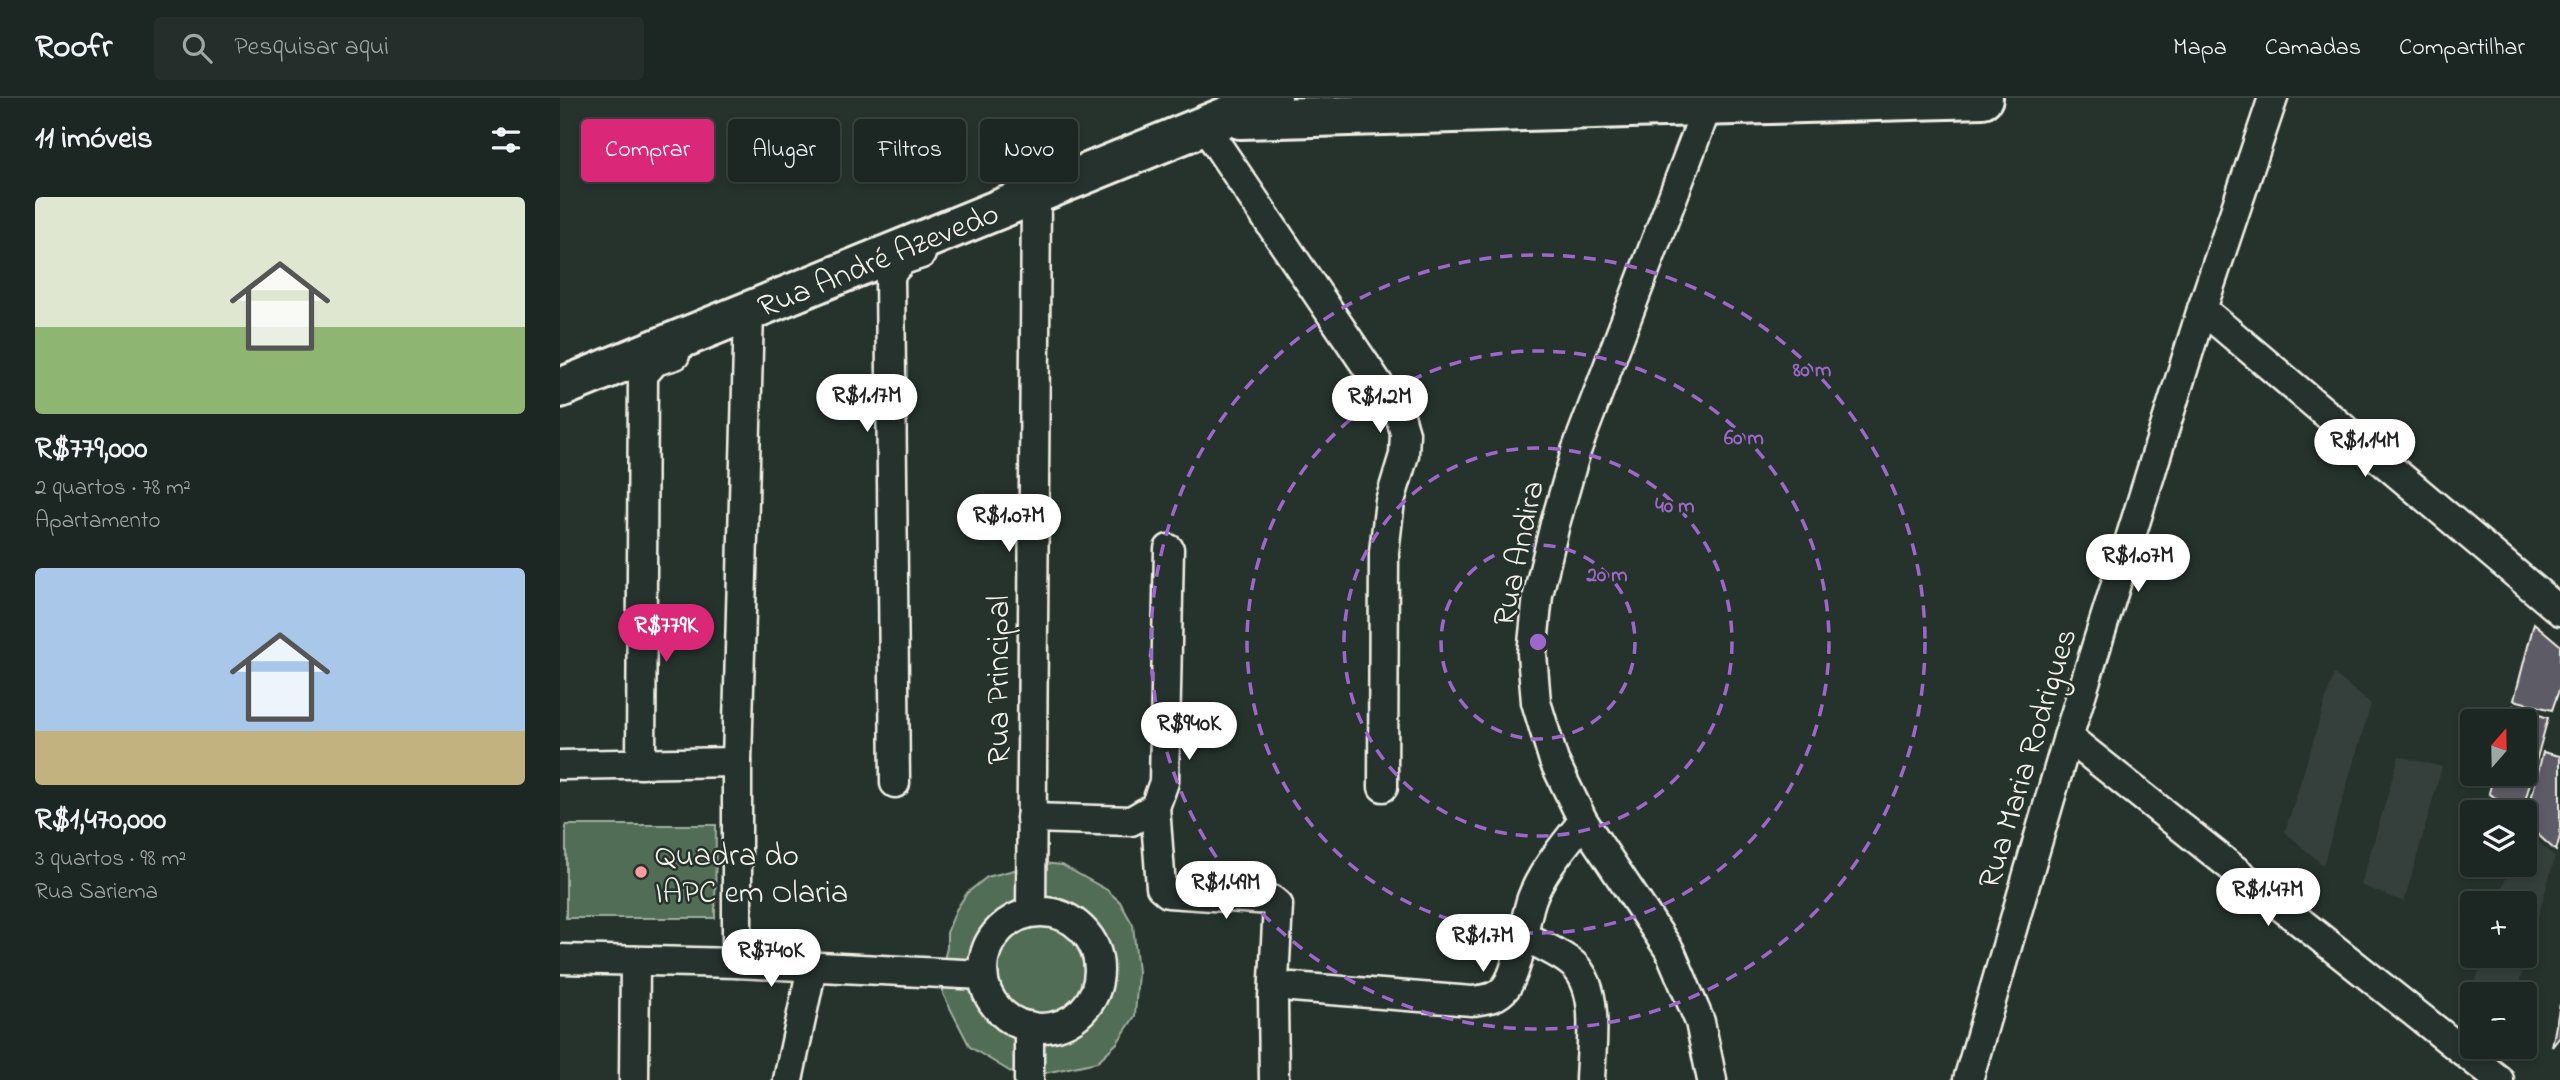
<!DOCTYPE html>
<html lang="pt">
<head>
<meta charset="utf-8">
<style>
  body { margin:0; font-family:"Indie Flower",sans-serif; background:#252e2a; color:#f1f3f6; height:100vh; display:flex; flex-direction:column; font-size:26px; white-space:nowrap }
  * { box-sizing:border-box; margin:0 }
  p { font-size:23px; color:#a0a5a5 }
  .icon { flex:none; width:38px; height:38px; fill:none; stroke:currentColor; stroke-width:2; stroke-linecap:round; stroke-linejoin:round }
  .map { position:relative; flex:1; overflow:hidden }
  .details { display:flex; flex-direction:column; background:#1c2622; width:560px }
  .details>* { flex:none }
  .top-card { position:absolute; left:21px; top:21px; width:665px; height:63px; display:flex; gap:14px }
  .needle { width:46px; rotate:20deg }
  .fabs { position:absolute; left:1900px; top:611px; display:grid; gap:14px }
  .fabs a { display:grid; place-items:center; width:77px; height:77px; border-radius:7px; background:#1c2622; box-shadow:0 4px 10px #0003,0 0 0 2px #3a4340; font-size:35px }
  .price { position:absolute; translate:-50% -60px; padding:0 16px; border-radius:24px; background:#fff; color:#222; font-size:23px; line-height:46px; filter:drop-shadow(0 2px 4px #0008) }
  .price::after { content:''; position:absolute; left:50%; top:42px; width:21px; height:16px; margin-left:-10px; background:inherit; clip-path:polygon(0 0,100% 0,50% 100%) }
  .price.on { background:#db2777; color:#fff }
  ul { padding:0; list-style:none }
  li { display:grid; align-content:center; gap:14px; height:371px; padding:0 35px }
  li span { display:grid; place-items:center; height:217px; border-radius:7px; color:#555 }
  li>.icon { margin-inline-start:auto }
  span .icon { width:126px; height:126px; fill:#fffc; stroke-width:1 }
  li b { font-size:30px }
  h2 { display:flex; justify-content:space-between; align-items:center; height:84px; padding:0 35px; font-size:30px }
  .chip { padding:0 24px; border-radius:7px; background:#1c2622; box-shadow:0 4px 10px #0003,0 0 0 2px #3a4340; font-size:24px; line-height:63px }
  .chip.on { background:#db2777; color:#fff }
  header { display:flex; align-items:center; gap:42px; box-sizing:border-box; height:98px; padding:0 35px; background:#1c2622; border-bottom:2px solid #3a4340 }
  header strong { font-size:33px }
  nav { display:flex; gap:38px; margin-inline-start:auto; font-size:24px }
  .search { width:490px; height:63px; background:#252e2a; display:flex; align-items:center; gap:18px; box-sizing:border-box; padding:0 24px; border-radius:7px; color:#a0a5a5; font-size:26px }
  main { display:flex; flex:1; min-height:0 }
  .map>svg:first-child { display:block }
  .built { fill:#363f3e }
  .green { fill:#516d55; stroke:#a2af9e; stroke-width:2 }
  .building { fill:#5d5b66; stroke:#f4f1e8; stroke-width:2 }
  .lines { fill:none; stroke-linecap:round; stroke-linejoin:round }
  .street-casing { stroke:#f4f1e8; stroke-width:33 }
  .secondary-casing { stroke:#f4f1e8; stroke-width:44 }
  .street { stroke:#26332d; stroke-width:28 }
  .secondary { stroke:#26332d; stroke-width:38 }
  .ring { fill:none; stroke:#9f67cb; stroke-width:3.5; stroke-dasharray:12 9 }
  .poi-dot { fill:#ff9aa2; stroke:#26332d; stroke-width:2.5 }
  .labels { text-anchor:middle; stroke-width:5; stroke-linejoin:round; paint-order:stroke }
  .street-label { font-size:32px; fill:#f4f1e8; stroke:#26332d }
  .poi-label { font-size:32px; fill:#f4f1e8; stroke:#26332d; text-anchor:start }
  .centre { fill:#9f67cb; stroke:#26332d; stroke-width:3.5 }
  .ring-label { font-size:21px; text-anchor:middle; font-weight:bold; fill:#9f67cb; stroke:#26332d; stroke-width:5; stroke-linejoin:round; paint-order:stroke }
</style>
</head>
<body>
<header>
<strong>Roofr</strong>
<div class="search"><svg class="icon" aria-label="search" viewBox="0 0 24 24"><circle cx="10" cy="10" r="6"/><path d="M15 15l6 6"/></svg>Pesquisar aqui</div>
<nav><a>Mapa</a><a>Camadas</a><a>Compartilhar</a></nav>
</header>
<main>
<section class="details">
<h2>11 imóveis<svg class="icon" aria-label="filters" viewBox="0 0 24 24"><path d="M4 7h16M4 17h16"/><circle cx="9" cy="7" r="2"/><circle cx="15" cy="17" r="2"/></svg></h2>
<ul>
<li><span style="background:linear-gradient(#dfe7d0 60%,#8fb573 0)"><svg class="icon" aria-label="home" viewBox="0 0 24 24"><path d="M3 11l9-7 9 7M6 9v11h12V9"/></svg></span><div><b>R$779,000</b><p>2 quartos · 78 m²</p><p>Apartamento</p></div></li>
<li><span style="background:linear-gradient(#a9c7e8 75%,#c2b280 0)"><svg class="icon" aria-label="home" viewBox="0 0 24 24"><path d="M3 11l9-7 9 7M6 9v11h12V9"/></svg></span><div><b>R$1,470,000</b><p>3 quartos · 98 m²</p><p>Rua Sariema</p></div></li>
</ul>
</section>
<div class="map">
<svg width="2000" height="982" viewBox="0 0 2000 982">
  <rect width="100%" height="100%" fill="#26332d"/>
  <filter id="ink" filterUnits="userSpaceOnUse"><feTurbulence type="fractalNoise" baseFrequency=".0143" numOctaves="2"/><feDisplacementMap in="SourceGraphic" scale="14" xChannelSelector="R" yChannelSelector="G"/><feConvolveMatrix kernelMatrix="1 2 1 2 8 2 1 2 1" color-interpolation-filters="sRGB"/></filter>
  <g filter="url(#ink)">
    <!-- built -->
    <g class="built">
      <polygon points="1774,576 1811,606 1763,767 1725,734"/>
      <polygon points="1839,658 1882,669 1844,804 1801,787"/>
      <polygon points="1965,733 1995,759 1956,896 1928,896 1915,886 1923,858 1965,858 1965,805 1938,805 1949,767 1965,766"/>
    </g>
    <!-- green -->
    <g class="green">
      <polygon points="6,727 156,727 155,820 6,820"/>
      <polygon points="482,765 502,767 547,792 560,804 573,827 578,874 575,918 557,945 537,964 480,976 451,974 410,949 383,896 383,865 387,850 387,835 396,812 407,795 427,779"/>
    </g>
    <!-- building -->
    <g class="building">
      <polygon points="1974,525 2000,547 2000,589 1992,612 1954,602"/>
      <polygon points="1953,608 1988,620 1962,714 1953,714 1929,695 1934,676 1965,676 1965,623 1949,623"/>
      <polygon points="1983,654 2000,658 2000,738 1996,753 1965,725"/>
      <polygon points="2000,906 2000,939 1992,949"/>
    </g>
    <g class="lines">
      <defs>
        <g id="street">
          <polyline points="1147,9 1016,353 995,426 978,497 972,556 976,604 994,663 1023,723 1110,853 1140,924 1152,982"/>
          <polyline points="645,29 840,318 845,335 844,357 830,403 824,454 823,689"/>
          <polyline points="1642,211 2000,513"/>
          <polyline points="1508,639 1939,982"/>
          <polyline points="81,666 83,277 95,263 115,257"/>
          <polyline points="0,667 177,664"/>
          <polyline points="335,685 330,176 343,162 361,156"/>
          <polyline points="595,709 601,789 608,795 712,802 718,807 713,900 714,982"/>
          <polyline points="471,720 571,723 595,709 604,684 609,451"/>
          <circle cx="481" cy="872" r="58"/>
          <polyline points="471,814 476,98"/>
          <path d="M 961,837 C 977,845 995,853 1009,863 C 1042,886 1031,946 1030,982"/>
          <polyline points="0,861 177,865 423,877"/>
          <polyline points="177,865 177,664 189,214"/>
          <path d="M 732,889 L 912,903 C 925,901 937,901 946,889 C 960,870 963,825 972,800 C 983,771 1005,747 1023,723"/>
          <polyline points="469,928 469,982"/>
          <polyline points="74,982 75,863"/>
          <polyline points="228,982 252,869"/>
          <polyline points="1408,982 1508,639 1642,211 1713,0"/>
        </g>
        <g id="secondary">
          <polyline points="680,21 1423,0"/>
          <path id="s1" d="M 0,290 L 712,0"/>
        </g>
      </defs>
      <!-- street casing -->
      <use href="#street" class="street-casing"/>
      <!-- secondary casing -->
      <use href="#secondary" class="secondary-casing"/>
      <!-- street -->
      <use href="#street" class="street"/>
      <!-- secondary -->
      <use href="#secondary" class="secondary"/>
    </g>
  </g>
  <!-- distance rings -->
  <g class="ring">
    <circle cx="978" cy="544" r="97"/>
    <circle cx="978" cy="544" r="194"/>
    <circle cx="978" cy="544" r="291"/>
    <circle cx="978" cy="544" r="387"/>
  </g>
  <!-- markers -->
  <circle class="poi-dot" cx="81" cy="774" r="7"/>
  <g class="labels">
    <!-- street labels -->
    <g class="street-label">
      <text dy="11" stroke="none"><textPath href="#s1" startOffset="343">Rua André Azevedo</textPath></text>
      <text transform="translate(957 455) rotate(-78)" y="11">Rua Andira</text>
      <text transform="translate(437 582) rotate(-90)" y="11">Rua Principal</text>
      <text transform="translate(1466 660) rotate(-73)" y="11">Rua Maria Rodrigues</text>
    </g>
    <!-- poi labels -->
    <g class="poi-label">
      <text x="95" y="767">Quadra do<tspan x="95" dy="37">IAPC em Olaria</tspan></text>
    </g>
  </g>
  <circle cx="978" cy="544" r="10" class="centre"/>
  <g class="ring-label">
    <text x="1252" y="278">80 m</text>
    <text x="1184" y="346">60 m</text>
    <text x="1115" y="414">40 m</text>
    <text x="1047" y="483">20 m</text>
  </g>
</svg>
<div class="fabs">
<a><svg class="needle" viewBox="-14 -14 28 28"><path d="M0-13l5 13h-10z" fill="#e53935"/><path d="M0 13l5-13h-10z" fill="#a0a5a5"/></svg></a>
<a><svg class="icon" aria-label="layers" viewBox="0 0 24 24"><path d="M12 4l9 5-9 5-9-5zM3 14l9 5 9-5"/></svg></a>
<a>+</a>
<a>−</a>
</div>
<b class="price" style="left:307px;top:336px">R$1.17M</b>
<b class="price" style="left:820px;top:337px">R$1.2M</b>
<b class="price" style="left:1805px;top:381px">R$1.14M</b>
<b class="price" style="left:449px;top:456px">R$1.07M</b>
<b class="price" style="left:1578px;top:496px">R$1.07M</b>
<b class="price on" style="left:106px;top:566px">R$779K</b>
<b class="price" style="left:629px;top:664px">R$940K</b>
<b class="price" style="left:666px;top:823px">R$1.49M</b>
<b class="price" style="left:1708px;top:830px">R$1.47M</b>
<b class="price" style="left:923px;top:876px">R$1.7M</b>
<b class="price" style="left:211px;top:891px">R$740K</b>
<div class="top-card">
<a class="chip on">Comprar</a>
<a class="chip">Alugar</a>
<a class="chip">Filtros</a>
<a class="chip">Novo</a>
</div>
</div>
</main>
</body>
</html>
